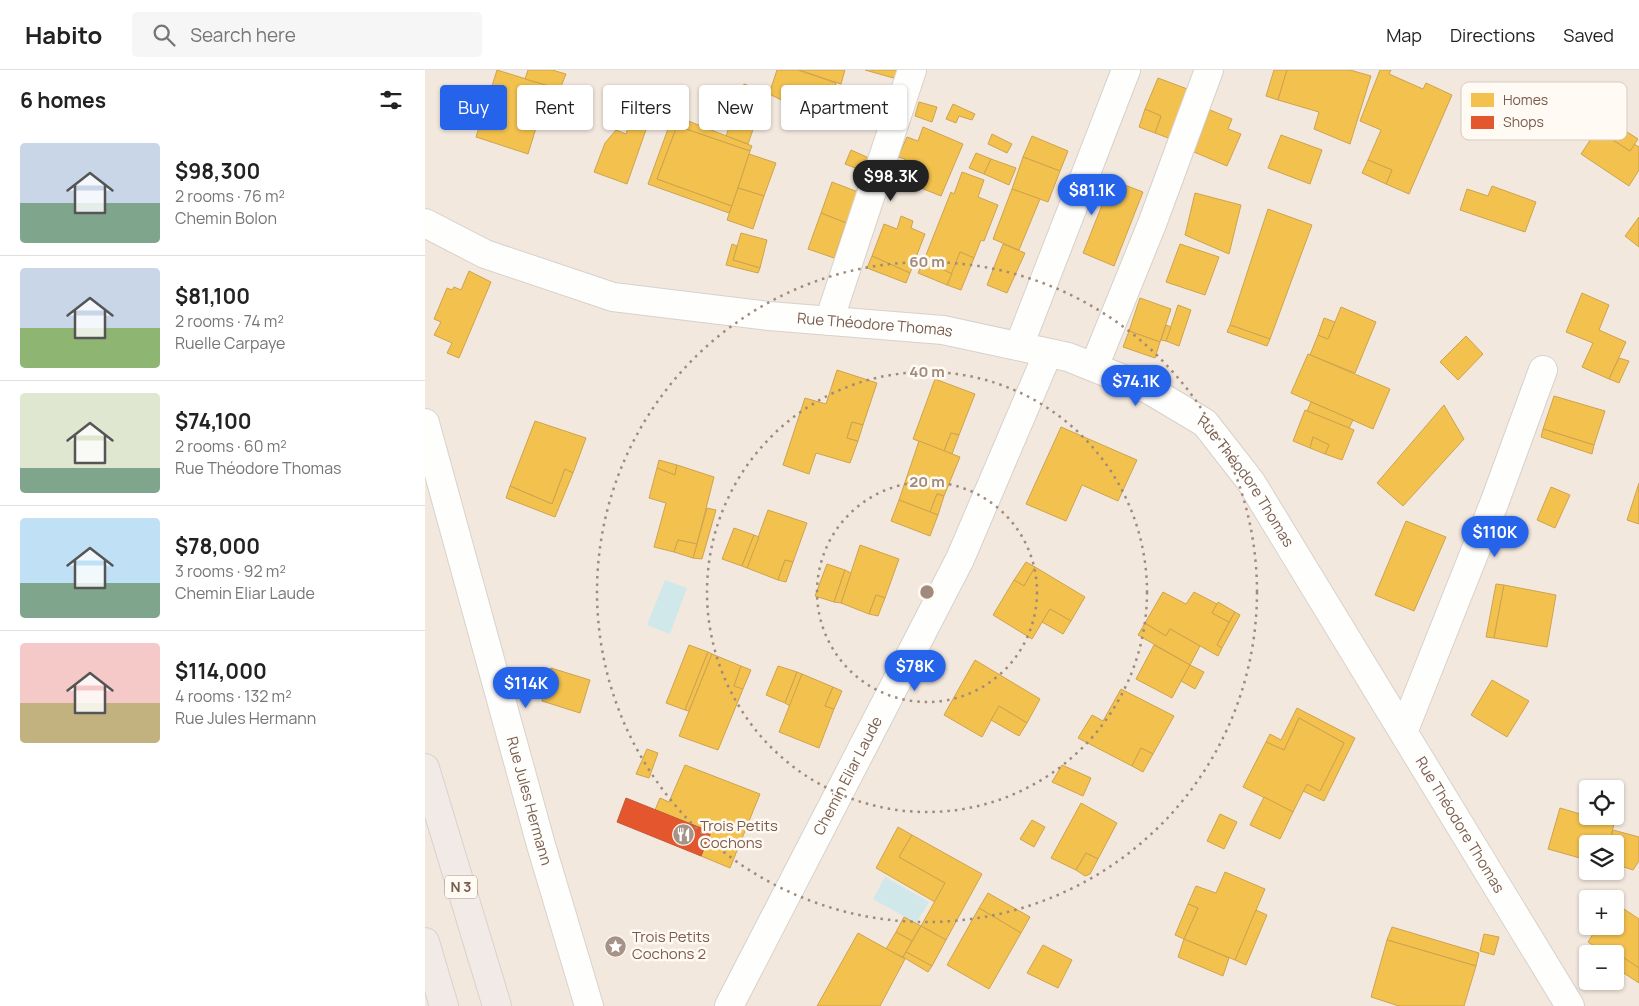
<!DOCTYPE html>
<html lang="en">
<head>
<meta charset="utf-8">
<style>
  body { margin:0; font-family:Manrope,sans-serif; background:#f6f6f6; color:#222; height:100vh; display:flex; flex-direction:column; font-size:19px; white-space:nowrap }
  * { box-sizing:border-box; margin:0 }
  p { font-size:16px; color:#767676 }
  .icon { flex:none; width:28px; height:28px; fill:none; stroke:currentColor; stroke-width:2; stroke-linecap:round; stroke-linejoin:round }
  .map { position:relative; flex:1; overflow:hidden }
  .drawer { display:flex; flex-direction:column; background:#fff; width:425px }
  .drawer>* { flex:none }
  .banner { position:absolute; left:15px; top:15px; width:475px; height:45px; display:flex; gap:10px }
  .fabs { position:absolute; left:1154px; top:710px; display:grid; gap:10px }
  .fabs a { display:grid; place-items:center; width:45px; height:45px; border-radius:5px; background:#fff; box-shadow:0 1px 4px #0004; font-size:25px }
  .price { position:absolute; translate:-50% -42px; padding:0 11px; border-radius:18px; background:#2563eb; color:#fff; font-size:16px; line-height:32px; filter:drop-shadow(0 1px 2px #0008) }
  .price::after { content:''; position:absolute; left:50%; top:30px; width:15px; height:11px; margin-left:-8px; background:inherit; clip-path:polygon(0 0,100% 0,50% 100%) }
  .price.on { background:#222; color:#fff }
  ul { padding:0; list-style:none }
  li { display:flex; align-items:center; gap:15px; height:125px; padding:0 20px }
  li+li { border-top:1px solid #e0e0e0 }
  li span { display:grid; place-items:center; flex:none; width:140px; height:100px; border-radius:5px; color:#555 }
  li>.icon { margin-inline-start:auto }
  span .icon { width:60px; height:60px; fill:#fffc; stroke-width:1 }
  li b { font-size:21px }
  h2 { display:flex; justify-content:space-between; align-items:center; height:60px; padding:0 20px; font-size:21px }
  .pill { padding:0 18px; border-radius:5px; background:#fff; box-shadow:0 1px 4px #0004; font-size:18px; line-height:45px }
  .pill.on { background:#2563eb; color:#fff }
  header { display:flex; align-items:center; gap:30px; box-sizing:border-box; height:70px; padding:0 25px; background:#fff; border-bottom:1px solid #e0e0e0 }
  header strong { font-size:24px }
  nav { display:flex; gap:28px; margin-inline-start:auto; font-size:18px }
  .search { width:350px; height:45px; background:#f6f6f6; display:flex; align-items:center; gap:12px; box-sizing:border-box; padding:0 18px; border-radius:5px; color:#767676; font-size:19px }
  main { display:flex; flex:1; min-height:0 }
  .map>svg:first-child { display:block }
  .residential { fill:#f2e8de; fill-rule:evenodd }
  .water { fill:#d0e8ea }
  .homes { fill:#f2c14e; stroke:#cea34e }
  .shops { fill:#e4572e; stroke:#c45837 }
  .lines { fill:none; stroke-linecap:round; stroke-linejoin:round }
  .street-casing { stroke:#d7d1cb; stroke-width:30 }
  .secondary-casing { stroke:#d9d2cb; stroke-width:30 }
  .highway-casing { stroke:#dad1cc; stroke-width:30 }
  .street { stroke:#fefefd; stroke-width:28 }
  .secondary { stroke:#fefefd; stroke-width:28 }
  .highway { stroke:#f2eae7; stroke-width:28 }
  .ring { fill:none; stroke:#9f8a7d; stroke-width:2.5; stroke-dasharray:2.5 5 }
  .labels { text-anchor:middle; stroke-width:5; stroke-linejoin:round; paint-order:stroke }
  .shield { fill:#fffaf3; stroke:#a28b7f; stroke-width:1 }
  .shield-label { font-size:14px; font-weight:bold; fill:#7a5c4d }
  .street-label { font-size:15px; fill:#7a5c4d; stroke:#fffaf3 }
  .poi-label { font-size:15px; fill:#7a5c4d; stroke:#fffaf3; text-anchor:start }
  .key { fill:#fffaf3; stroke:#d7cbc1; stroke-width:1 }
  .key-label { font-size:14px; fill:#7a5c4d }
  .centre { fill:#9f8a7d; stroke:#fffaf3; stroke-width:2.5 }
  .ring-label { font-size:15px; text-anchor:middle; font-weight:bold; fill:#9f8a7d; stroke:#fffaf3; stroke-width:5; stroke-linejoin:round; paint-order:stroke }
</style>
</head>
<body>
<header>
<strong>Habito</strong>
<div class="search"><svg class="icon" aria-label="search" viewBox="0 0 24 24"><circle cx="10" cy="10" r="6"/><path d="M15 15l6 6"/></svg>Search here</div>
<nav><a>Map</a><a>Directions</a><a>Saved</a></nav>
</header>
<main>
<section class="drawer">
<h2>6 homes<svg class="icon" aria-label="filters" viewBox="0 0 24 24"><path d="M4 7h16M4 17h16"/><circle cx="9" cy="7" r="2"/><circle cx="15" cy="17" r="2"/></svg></h2>
<ul>
<li><span style="background:linear-gradient(#c9d6e8 60%,#7fa58c 0)"><svg class="icon" aria-label="home" viewBox="0 0 24 24"><path d="M3 11l9-7 9 7M6 9v11h12V9"/></svg></span><div><b>$98,300</b><p>2 rooms · 76 m²</p><p>Chemin Bolon</p></div></li>
<li><span style="background:linear-gradient(#c9d6e8 60%,#8fb573 0)"><svg class="icon" aria-label="home" viewBox="0 0 24 24"><path d="M3 11l9-7 9 7M6 9v11h12V9"/></svg></span><div><b>$81,100</b><p>2 rooms · 74 m²</p><p>Ruelle Carpaye</p></div></li>
<li><span style="background:linear-gradient(#dfe7d0 75%,#7fa58c 0)"><svg class="icon" aria-label="home" viewBox="0 0 24 24"><path d="M3 11l9-7 9 7M6 9v11h12V9"/></svg></span><div><b>$74,100</b><p>2 rooms · 60 m²</p><p>Rue Théodore Thomas</p></div></li>
<li><span style="background:linear-gradient(#bfe0f5 65%,#7fa58c 0)"><svg class="icon" aria-label="home" viewBox="0 0 24 24"><path d="M3 11l9-7 9 7M6 9v11h12V9"/></svg></span><div><b>$78,000</b><p>3 rooms · 92 m²</p><p>Chemin Eliar Laude</p></div></li>
<li><span style="background:linear-gradient(#f6c9c9 60%,#c2b280 0)"><svg class="icon" aria-label="home" viewBox="0 0 24 24"><path d="M3 11l9-7 9 7M6 9v11h12V9"/></svg></span><div><b>$114,000</b><p>4 rooms · 132 m²</p><p>Rue Jules Hermann</p></div></li>
</ul>
</section>
<div class="map">
<svg width="1214" height="936" viewBox="0 0 1214 936">
  <rect width="100%" height="100%" fill="#f9f5f0"/>
  <!-- residential -->
  <path class="residential" d="M 0,0 L 1214,0 L 1214,936 L 0,936 ZM 1162,719 L 1190,719 L 1190,746 L 1162,746 ZM 1162,774 L 1190,774 L 1190,801 L 1162,801 ZM 1162,829 L 1190,829 L 1190,856 L 1162,856 ZM 1162,884 L 1190,884 L 1190,911 L 1162,911 Z"/>
  <!-- water -->
  <g class="water">
    <polygon points="240,510 262,518 245,564 222,555"/>
    <polygon points="460,807 504,832 491,853 448,829"/>
  </g>
  <!-- homes -->
  <g class="homes">
    <polygon points="72,0 124,16 103,84 51,67"/>
    <polygon points="103,0 127,0 141,4 135,19 100,9"/>
    <polygon points="352,0 373,0 411,13 402,48 385,43 381,54 363,48 367,35 344,24"/>
    <polygon points="374,0 420,0 416,14"/>
    <polygon points="440,0 475,0 472,9"/>
    <polygon points="849,0 862,0 853,30 841,26"/>
    <polygon points="862,0 925,0 946,6 925,74 889,59 894,42 853,30"/>
    <polygon points="955,0 966,0 964,4 998,19 1001,13 1027,25 984,124 961,114 967,100 943,90 956,60 935,51"/>
    <polygon points="733,8 765,20 746,69 730,63 736,46 720,39"/>
    <polygon points="319,14 341,22 323,74 301,66"/>
    <polygon points="494,32 512,37 507,52 490,46"/>
    <polygon points="528,34 550,44 547,50 534,46 531,53 521,49"/>
    <polygon points="720,39 736,46 730,63 714,57"/>
    <polygon points="785,40 807,49 803,59 816,64 802,96 769,82"/>
    <polygon points="248,45 327,76 325,81 252,56 232,109 307,136 304,143 223,114"/>
    <polygon points="206,49 223,54 202,114 169,102 180,73 191,60 201,64"/>
    <polygon points="1177,52 1193,63 1188,70 1205,81 1209,74 1214,77 1214,100 1204,116 1156,84"/>
    <polygon points="252,56 325,81 307,136 232,109"/>
    <polygon points="498,57 538,74 516,126 471,108 480,89 473,87 482,67 493,71"/>
    <polygon points="1196,58 1213,69 1205,81 1188,70"/>
    <polygon points="567,64 587,74 582,83 563,74"/>
    <polygon points="856,65 897,80 885,114 843,98"/>
    <polygon points="607,66 643,81 635,101 598,87"/>
    <polygon points="426,80 444,88 438,101 420,94"/>
    <polygon points="551,83 566,89 559,104 544,98"/>
    <polygon points="324,84 351,93 339,126 313,118"/>
    <polygon points="598,87 635,101 623,132 587,119"/>
    <polygon points="566,89 591,98 584,115 559,104"/>
    <polygon points="943,90 967,100 961,114 937,103"/>
    <polygon points="537,102 559,110 553,127 573,135 559,171 556,170 549,188 535,182 527,204 499,190 526,122 529,124"/>
    <polygon points="687,110 718,122 689,196 658,183"/>
    <polygon points="407,112 433,122 421,153 396,143"/>
    <polygon points="1067,116 1111,132 1100,162 1035,140 1042,119 1063,126"/>
    <polygon points="313,118 339,126 328,159 302,150"/>
    <polygon points="587,119 615,129 594,180 568,169"/>
    <polygon points="770,123 816,135 804,184 760,165"/>
    <polygon points="843,139 887,155 845,269 805,255"/>
    <polygon points="396,143 421,153 409,188 383,179"/>
    <polygon points="476,146 488,151 486,158 500,164 485,203 447,186 459,154 472,159"/>
    <polygon points="1214,147 1214,177 1200,166"/>
    <polygon points="316,163 342,170 335,198 308,190"/>
    <polygon points="307,174 312,176 308,190 335,198 333,203 301,195"/>
    <polygon points="578,174 600,183 582,223 562,215"/>
    <polygon points="755,174 794,187 780,225 741,212"/>
    <polygon points="535,182 549,188 536,220 522,215"/>
    <polygon points="447,186 485,203 481,213 442,198"/>
    <polygon points="499,190 527,204 522,215 493,203"/>
    <polygon points="44,201 66,212 34,288 22,283 27,273 9,265 16,252 9,249 22,218 27,220 29,217 36,220"/>
    <polygon points="1157,223 1184,235 1174,260 1201,272 1184,309 1157,297 1168,273 1141,262"/>
    <polygon points="715,228 746,239 735,272 704,261"/>
    <polygon points="753,235 766,240 754,276 741,271"/>
    <polygon points="916,237 951,252 930,303 885,285 893,265 903,269"/>
    <polygon points="899,248 910,252 903,269 893,265"/>
    <polygon points="741,255 746,257 741,271 736,270"/>
    <polygon points="805,255 845,269 842,276 802,262"/>
    <polygon points="704,261 735,272 730,288 698,277"/>
    <polygon points="1041,266 1058,284 1033,310 1015,292"/>
    <polygon points="883,284 965,319 948,359 866,323"/>
    <polygon points="1194,288 1204,291 1194,313 1184,309"/>
    <polygon points="412,300 452,313 438,355 427,352 422,368 433,371 425,393 391,383 384,404 358,395 380,328 401,334"/>
    <polygon points="510,309 550,324 534,365 526,363 519,381 488,369"/>
    <polygon points="1129,326 1180,341 1169,375 1118,359"/>
    <polygon points="886,332 928,350 924,358 882,341"/>
    <polygon points="1019,335 1039,369 978,436 952,413"/>
    <polygon points="880,340 929,360 917,390 900,384 904,375 888,367 885,378 868,371"/>
    <polygon points="110,351 161,368 148,403 140,399 127,434 85,416"/>
    <polygon points="427,352 438,355 433,371 422,368"/>
    <polygon points="636,357 712,390 693,431 657,415 641,451 601,434"/>
    <polygon points="1118,359 1169,375 1167,384 1116,367"/>
    <polygon points="526,363 534,365 527,384 519,381"/>
    <polygon points="888,367 904,375 900,384 885,378"/>
    <polygon points="494,371 535,387 519,426 512,424 505,442 474,430"/>
    <polygon points="234,390 252,395 250,405 232,398"/>
    <polygon points="252,395 289,407 272,474 253,470 249,482 229,477 241,433 224,428 232,398 250,405"/>
    <polygon points="140,399 148,403 130,447 81,428 85,416 127,434"/>
    <polygon points="1214,413 1214,454 1202,450"/>
    <polygon points="1126,417 1145,425 1130,458 1112,450"/>
    <polygon points="512,424 519,426 513,445 505,442"/>
    <polygon points="474,430 513,445 505,466 466,451"/>
    <polygon points="282,438 291,440 277,489 268,488"/>
    <polygon points="343,440 382,453 368,492 360,490 353,510 322,498"/>
    <polygon points="981,451 1021,467 989,541 950,525"/>
    <polygon points="309,458 329,465 317,496 297,489"/>
    <polygon points="329,465 334,467 322,498 317,496"/>
    <polygon points="253,470 272,474 268,488 249,482"/>
    <polygon points="435,475 474,489 460,528 451,525 444,544 416,533"/>
    <polygon points="360,490 368,492 361,512 353,510"/>
    <polygon points="601,492 610,497 599,516 589,510"/>
    <polygon points="402,494 420,500 409,532 390,526"/>
    <polygon points="610,497 660,527 646,551 625,539 607,569 568,545 589,510 599,516"/>
    <polygon points="420,500 426,503 416,533 409,532"/>
    <polygon points="1071,514 1079,515 1069,568 1061,567"/>
    <polygon points="1079,515 1131,525 1122,577 1069,568"/>
    <polygon points="738,522 761,534 769,522 792,534 787,543 804,552 792,575 797,578 793,586 745,559 741,566 720,553"/>
    <polygon points="451,525 460,528 453,546 444,544"/>
    <polygon points="793,532 810,542 804,552 787,543"/>
    <polygon points="625,539 646,551 638,564 617,552"/>
    <polygon points="810,542 815,545 797,578 792,575"/>
    <polygon points="720,553 741,566 745,559 775,576 765,595 713,565"/>
    <polygon points="264,575 283,582 260,640 241,633"/>
    <polygon points="729,575 765,595 747,628 711,609"/>
    <polygon points="283,582 287,584 264,641 260,640"/>
    <polygon points="287,584 316,596 309,616 318,619 293,680 254,666"/>
    <polygon points="550,590 615,629 602,653 574,636 557,667 519,645"/>
    <polygon points="765,595 779,602 770,619 756,611"/>
    <polygon points="316,596 326,600 318,619 309,616"/>
    <polygon points="353,596 372,602 360,633 341,625"/>
    <polygon points="126,598 165,610 155,643 117,631"/>
    <polygon points="372,602 377,604 365,636 360,633"/>
    <polygon points="377,604 408,617 400,636 409,639 394,678 354,662"/>
    <polygon points="1067,610 1104,631 1082,667 1046,645"/>
    <polygon points="408,617 417,621 409,639 400,636"/>
    <polygon points="696,619 749,646 728,684 716,678 707,696 653,668 667,645 678,651"/>
    <polygon points="574,636 602,653 594,666 566,650"/>
    <polygon points="872,638 930,668 899,731 878,721 882,714 895,721 919,673 874,648 859,680 841,672 845,664 856,670"/>
    <polygon points="874,648 919,673 895,721 882,714 868,742 818,717 841,672 859,680"/>
    <polygon points="716,678 728,684 718,702 707,696"/>
    <polygon points="222,679 233,683 224,708 211,704"/>
    <polygon points="260,695 335,724 305,798 276,786 286,762 230,740 235,728 244,732"/>
    <polygon points="637,695 666,708 658,726 627,712"/>
    <polygon points="839,727 868,742 855,769 825,755"/>
    <polygon points="656,733 692,753 673,789 661,783 651,800 626,788"/>
    <polygon points="1135,738 1189,754 1184,774 1162,774 1162,790 1123,779"/>
    <polygon points="795,744 812,752 799,779 782,771"/>
    <polygon points="607,750 620,757 609,777 595,769"/>
    <polygon points="473,757 487,765 474,787 520,813 510,832 451,798"/>
    <polygon points="1188,760 1214,767 1214,791 1208,800 1190,794 1190,774 1184,774"/>
    <polygon points="487,765 557,804 521,870 496,856 520,813 474,787"/>
    <polygon points="661,783 673,789 665,804 660,806 651,800"/>
    <polygon points="800,802 840,819 810,890 759,869 773,838 763,834 771,816 791,823"/>
    <polygon points="563,823 605,847 596,863 554,838"/>
    <polygon points="1190,833 1214,849 1214,898 1199,888 1196,892 1190,889 1190,884 1182,884 1163,872 1173,856 1190,856"/>
    <polygon points="763,834 773,838 759,869 750,865"/>
    <polygon points="554,838 596,863 564,919 522,895"/>
    <polygon points="831,840 842,845 821,895 810,890"/>
    <polygon points="479,847 496,856 487,871 471,862"/>
    <polygon points="496,856 521,870 507,896 481,882"/>
    <polygon points="967,857 1054,883 1051,896 962,870"/>
    <polygon points="471,862 487,871 478,887 461,879"/>
    <polygon points="433,863 480,889 455,936 392,936"/>
    <polygon points="1059,864 1074,867 1069,885 1055,881"/>
    <polygon points="759,869 804,888 798,906 753,887"/>
    <polygon points="962,870 1051,896 1039,936 974,936 946,927"/>
    <polygon points="618,875 647,890 633,918 602,903"/>
    <polygon points="481,882 507,896 503,902 478,887"/>
    <polygon points="1199,888 1214,898 1214,913 1191,898"/>
  </g>
  <!-- shops -->
  <polygon class="shops" points="201,728 286,762 276,786 192,752"/>
  <g class="lines">
    <defs>
      <g id="street">
        <path id="s1" d="M 0,153 L 60,184 L 188,227 L 344,246 L 518,260 L 643,287 L 723,319 L 780,353 L 826,412 L 1145,936"/>
        <polyline points="404,251 487,0"/>
        <polyline points="594,276 701,0"/>
        <polyline points="669,297 727,154 784,0"/>
        <polyline points="979,660 1070,431 1118,300"/>
        <path id="s2" d="M 304,936 L 535,489 L 623,283"/>
      </g>
      <g id="secondary">
        <path id="s3" d="M 0,353 L 116,775 L 164,936"/>
      </g>
      <g id="highway">
        <polyline points="0,698 72,936"/>
        <polyline points="0,872 19,936"/>
      </g>
    </defs>
    <!-- street casing -->
    <use href="#street" class="street-casing"/>
    <!-- secondary casing -->
    <use href="#secondary" class="secondary-casing"/>
    <!-- highway casing -->
    <use href="#highway" class="highway-casing"/>
    <!-- street -->
    <use href="#street" class="street"/>
    <!-- secondary -->
    <use href="#secondary" class="secondary"/>
    <!-- highway -->
    <use href="#highway" class="highway"/>
  </g>
  <!-- distance rings -->
  <g class="ring">
    <circle cx="502" cy="522" r="110"/>
    <circle cx="502" cy="522" r="220"/>
    <circle cx="502" cy="522" r="330"/>
  </g>
  <!-- icons -->
  <defs>
    <symbol id="restaurant-disc" viewBox="-11 -11 22 22"><circle r="9.5" fill="#a69286" stroke="#fffaf3"/><path d="M-5-6h1v4h1v-4h1v4h1v-4h1v5L-1.5 .5V6h-2V.5L-5-1ZM5-6V6H3V1.5H1.5Q1.5-4 5-6Z" fill="#fff"/></symbol>
    <symbol id="sight-disc" viewBox="-11 -11 22 22"><circle r="9.5" fill="#a69286" stroke="#fffaf3"/><path d="M0-6L1.8-2.2L6-1.7L2.9 1.2L3.7 5.4L0 3.3L-3.7 5.4L-2.9 1.2L-6-1.7L-1.8-2.2Z" fill="#fff"/></symbol>
  </defs>
  <g fill-rule="evenodd">
    <use href="#restaurant-disc" x="246" y="752" width="25" height="25"/>
    <use href="#sight-disc" x="178" y="864" width="25" height="25"/>
  </g>
  <g class="labels">
    <!-- shield labels -->
    <rect class="shield" x="20" y="805.5" width="32" height="23" rx="4"/>
    <g class="shield-label">
      <text x="36" y="822">N 3</text>
    </g>
    <!-- street labels -->
    <g class="street-label">
      <text dy="5" stroke="none"><textPath href="#s1" startOffset="466">Rue Théodore Thomas</textPath></text>
      <text dy="5" stroke="none"><textPath href="#s1" startOffset="886">Rue Théodore Thomas</textPath></text>
      <text dy="5" stroke="none"><textPath href="#s2" startOffset="259">Chemin Eliar Laude</textPath></text>
      <text dy="5" stroke="none"><textPath href="#s3" startOffset="392">Rue Jules Hermann</textPath></text>
      <text dy="5" stroke="none"><textPath href="#s1" startOffset="1291">Rue Théodore Thomas</textPath></text>
    </g>
    <!-- poi labels -->
    <g class="poi-label">
      <text x="275" y="761">Trois Petits<tspan x="275" dy="17">Cochons</tspan></text>
      <text x="207" y="872">Trois Petits<tspan x="207" dy="17">Cochons 2</tspan></text>
    </g>
  </g>
  <!-- legend -->
  <rect x="1036" y="12" width="166" height="58" rx="8" class="key"/>
  <rect x="1046" y="23" width="23" height="14" fill="#f2c14e"/>
  <rect x="1046" y="46" width="23" height="13" fill="#e4572e"/>
  <g class="key-label">
    <text x="1078" y="35">Homes</text>
    <text x="1078" y="57">Shops</text>
  </g>
  <circle cx="502" cy="522" r="8" class="centre"/>
  <g class="ring-label">
    <text x="502" y="197">60 m</text>
    <text x="502" y="307">40 m</text>
    <text x="502" y="417">20 m</text>
  </g>
</svg>
<div class="fabs">
<a><svg class="icon" aria-label="locate" viewBox="0 0 24 24"><circle cx="12" cy="12" r="6"/><path d="M12 2v4M12 18v4M2 12h4M18 12h4"/></svg></a>
<a><svg class="icon" aria-label="layers" viewBox="0 0 24 24"><path d="M12 4l9 5-9 5-9-5zM3 14l9 5 9-5"/></svg></a>
<a>+</a>
<a>−</a>
</div>
<b class="price on" style="left:466px;top:132px">$98.3K</b>
<b class="price" style="left:667px;top:146px">$81.1K</b>
<b class="price" style="left:711px;top:337px">$74.1K</b>
<b class="price" style="left:1070px;top:488px">$110K</b>
<b class="price" style="left:490px;top:622px">$78K</b>
<b class="price" style="left:101px;top:639px">$114K</b>
<div class="banner">
<a class="pill on">Buy</a>
<a class="pill">Rent</a>
<a class="pill">Filters</a>
<a class="pill">New</a>
<a class="pill">Apartment</a>
</div>
</div>
</main>
</body>
</html>
